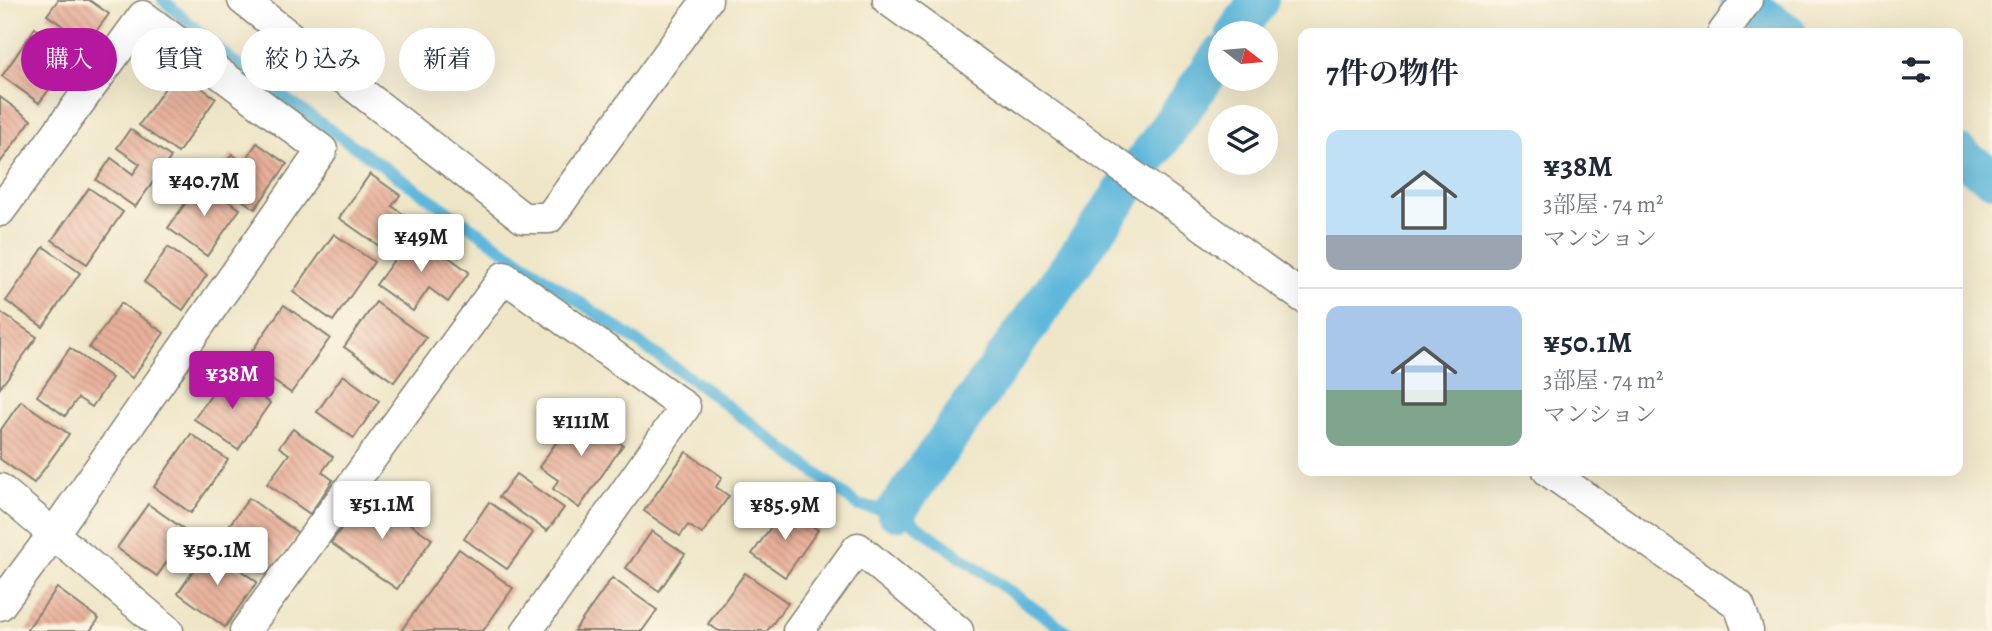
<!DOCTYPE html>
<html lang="ja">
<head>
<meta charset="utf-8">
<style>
  body { margin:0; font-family:Alegreya,"Noto Serif JP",serif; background:#f2f2f3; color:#1f2937; height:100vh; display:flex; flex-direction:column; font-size:26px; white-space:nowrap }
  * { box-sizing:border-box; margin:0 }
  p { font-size:23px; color:#747a83 }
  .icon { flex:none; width:38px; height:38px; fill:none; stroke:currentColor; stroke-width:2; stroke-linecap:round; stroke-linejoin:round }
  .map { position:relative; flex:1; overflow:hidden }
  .sheet { position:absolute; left:1298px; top:28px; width:665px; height:448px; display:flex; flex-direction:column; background:#fff; border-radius:14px; box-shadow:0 7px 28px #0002 }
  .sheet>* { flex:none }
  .hud { position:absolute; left:21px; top:28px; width:665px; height:63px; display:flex; gap:14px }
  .needle { width:46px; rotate:106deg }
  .buttons { position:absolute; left:1208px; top:21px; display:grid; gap:14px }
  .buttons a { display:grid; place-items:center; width:70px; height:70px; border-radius:50%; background:#fff; box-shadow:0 7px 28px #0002; font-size:35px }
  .price { position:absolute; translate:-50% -60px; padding:0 16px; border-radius:7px; background:#fff; color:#222; font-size:23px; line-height:46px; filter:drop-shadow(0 2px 4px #0008) }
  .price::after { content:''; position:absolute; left:50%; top:42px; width:21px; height:16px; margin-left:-10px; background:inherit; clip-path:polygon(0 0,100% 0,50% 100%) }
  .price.selected { background:#b5179e; color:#fff }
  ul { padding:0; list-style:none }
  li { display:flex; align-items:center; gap:21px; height:175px; padding:0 28px }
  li+li { border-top:2px solid #e0e1e3 }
  li span { display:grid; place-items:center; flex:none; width:196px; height:140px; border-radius:14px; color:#555 }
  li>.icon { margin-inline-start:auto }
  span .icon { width:84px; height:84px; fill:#fffc; stroke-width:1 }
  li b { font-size:30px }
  h2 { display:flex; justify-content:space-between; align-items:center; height:84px; padding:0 28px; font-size:30px }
  .pill { padding:0 24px; border-radius:32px; background:#fff; box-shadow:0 7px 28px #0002; font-size:24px; line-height:63px }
  .pill.selected { background:#b5179e; color:#fff }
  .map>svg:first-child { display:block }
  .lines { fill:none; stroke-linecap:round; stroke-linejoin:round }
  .stream { stroke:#5fb8dc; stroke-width:12 }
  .canal { stroke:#5fb8dc; stroke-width:40 }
  .building { fill:url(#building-back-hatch) }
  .minor-casing { stroke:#868172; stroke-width:33 }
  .minor { stroke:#fff; stroke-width:30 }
</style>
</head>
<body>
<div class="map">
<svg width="1992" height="631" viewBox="0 0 1992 631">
  <defs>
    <pattern id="building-back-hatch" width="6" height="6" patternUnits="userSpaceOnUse" patternTransform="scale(1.75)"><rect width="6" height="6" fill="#e8b09a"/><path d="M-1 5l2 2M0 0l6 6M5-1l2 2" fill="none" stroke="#c69784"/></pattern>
  </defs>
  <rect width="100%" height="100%" fill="#fcf5e5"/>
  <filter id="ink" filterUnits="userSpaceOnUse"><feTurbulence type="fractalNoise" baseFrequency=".0143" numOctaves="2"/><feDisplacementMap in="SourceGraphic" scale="14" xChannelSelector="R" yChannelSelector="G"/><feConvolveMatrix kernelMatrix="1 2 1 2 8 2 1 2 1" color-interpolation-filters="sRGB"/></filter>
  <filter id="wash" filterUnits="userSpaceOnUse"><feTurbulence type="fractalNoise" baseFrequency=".00686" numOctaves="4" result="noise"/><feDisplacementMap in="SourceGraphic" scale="28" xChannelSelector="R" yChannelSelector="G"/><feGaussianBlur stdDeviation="1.57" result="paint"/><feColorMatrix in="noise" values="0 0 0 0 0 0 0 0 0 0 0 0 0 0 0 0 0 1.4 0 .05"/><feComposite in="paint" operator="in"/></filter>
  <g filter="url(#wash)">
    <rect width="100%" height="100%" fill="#efe6c8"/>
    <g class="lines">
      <!-- stream -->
      <polyline class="stream" points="163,0 239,67 700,385 859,506 896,511 1066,631"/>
      <!-- canal -->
      <g class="canal">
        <polyline points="1740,0 1787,33"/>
        <polyline points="1236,33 1259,0"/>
        <polyline points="1958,154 1992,177"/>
        <polyline points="896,511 1220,56"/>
      </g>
    </g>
    <g id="blocks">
      <!-- building -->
      <g class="building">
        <polygon points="58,0 89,0 109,14 87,43 47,15"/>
        <polygon points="35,28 74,56 39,103 2,76"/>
        <polygon points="177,71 216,98 178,153 139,125"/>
        <polygon points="0,97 31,120 0,163"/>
        <polygon points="130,129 171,157 135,207 96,180 111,158 133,174 140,164 117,148"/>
        <polygon points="257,143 287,164 255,209 214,180 232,154 243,163"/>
        <polygon points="370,174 400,195 392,206 407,217 385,250 339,218"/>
        <polygon points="201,181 240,209 207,256 168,228"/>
        <polygon points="89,188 123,212 87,264 52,240"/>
        <polygon points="414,232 469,272 448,302 429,288 413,311 376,285"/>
        <polygon points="334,234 374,262 333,321 293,292"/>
        <polygon points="44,247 80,273 43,327 6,301"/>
        <polygon points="168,247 207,275 183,310 144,282"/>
        <polygon points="376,302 426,338 394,382 344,347"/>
        <polygon points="121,303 164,333 132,378 89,348"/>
        <polygon points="284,305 330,338 291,393 245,361"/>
        <polygon points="0,312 37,337 0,388"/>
        <polygon points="70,348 112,378 92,407 78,398 65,416 37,396"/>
        <polygon points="228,372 270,403 238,450 194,419"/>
        <polygon points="343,375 379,401 354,438 317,412"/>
        <polygon points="21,401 69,434 34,483 0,459 0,431"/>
        <polygon points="577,413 597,427 602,421 621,435 617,441 623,445 579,508 553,489 558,480 539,467"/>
        <polygon points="293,429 333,457 322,472 333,480 310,514 267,484 289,454 279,447"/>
        <polygon points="191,434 228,460 191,513 154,487"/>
        <polygon points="686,452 722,477 716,487 729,496 702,534 688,525 680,536 644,511"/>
        <polygon points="516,474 564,508 547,531 499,497"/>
        <polygon points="366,493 432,539 397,589 331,543"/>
        <polygon points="249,498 298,533 269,573 220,538"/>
        <polygon points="489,502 533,533 507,569 464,539"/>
        <polygon points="148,504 188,532 157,576 117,548"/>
        <polygon points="785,507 818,530 785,577 752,554"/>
        <polygon points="652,531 685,554 659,591 626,568"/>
        <polygon points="209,548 257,582 225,627 178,593"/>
        <polygon points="459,549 513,588 483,631 401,631"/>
        <polygon points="745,573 788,603 767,631 719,631 708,624"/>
        <polygon points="612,578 657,610 642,631 574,631"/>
        <polygon points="57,588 99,619 90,631 26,631"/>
      </g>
    </g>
  </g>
  <g filter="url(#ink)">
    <use href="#blocks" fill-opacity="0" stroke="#868172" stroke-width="2"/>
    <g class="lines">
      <defs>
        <g id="minor">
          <polyline points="243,0 523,218 549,218 707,0"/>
          <polyline points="888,0 1304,298"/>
          <polyline points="1723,33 1747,0"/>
          <polyline points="0,211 143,16 322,150 54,533 0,605"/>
          <polyline points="1548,471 1739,605 1748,631"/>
          <polyline points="0,489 168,631"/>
          <polyline points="245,631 504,277 685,407 527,631"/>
          <polyline points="798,631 858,548 958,631"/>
        </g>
      </defs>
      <!-- minor casing -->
      <use href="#minor" class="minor-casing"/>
      <!-- minor -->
      <use href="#minor" class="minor"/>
    </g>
  </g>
</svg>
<div class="buttons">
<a><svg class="needle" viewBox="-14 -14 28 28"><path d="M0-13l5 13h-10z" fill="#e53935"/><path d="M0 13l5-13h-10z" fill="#747a83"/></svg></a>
<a><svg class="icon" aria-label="layers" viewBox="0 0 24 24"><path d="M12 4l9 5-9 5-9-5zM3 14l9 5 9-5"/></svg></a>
</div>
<b class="price" style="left:204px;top:218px">¥40.7M</b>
<b class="price" style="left:421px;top:274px">¥49M</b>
<b class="price selected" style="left:232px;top:411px">¥38M</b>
<b class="price" style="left:581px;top:458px">¥111M</b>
<b class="price" style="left:382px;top:541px">¥51.1M</b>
<b class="price" style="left:785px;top:542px">¥85.9M</b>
<b class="price" style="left:217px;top:587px">¥50.1M</b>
<div class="hud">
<a class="pill selected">購入</a>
<a class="pill">賃貸</a>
<a class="pill">絞り込み</a>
<a class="pill">新着</a>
</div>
<section class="sheet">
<h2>7件の物件<svg class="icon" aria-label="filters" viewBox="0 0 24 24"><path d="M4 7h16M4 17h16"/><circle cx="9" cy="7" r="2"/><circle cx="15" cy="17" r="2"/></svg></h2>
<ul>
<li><span style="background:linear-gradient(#bfe0f5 75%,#9aa5b1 0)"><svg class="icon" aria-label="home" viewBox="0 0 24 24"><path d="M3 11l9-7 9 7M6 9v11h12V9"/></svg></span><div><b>¥38M</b><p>3部屋 · 74 m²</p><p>マンション</p></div></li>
<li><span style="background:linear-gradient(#a9c7e8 60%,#7fa58c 0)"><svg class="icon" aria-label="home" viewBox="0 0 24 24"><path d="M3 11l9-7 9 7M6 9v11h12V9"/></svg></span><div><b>¥50.1M</b><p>3部屋 · 74 m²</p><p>マンション</p></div></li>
</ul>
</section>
</div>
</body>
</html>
